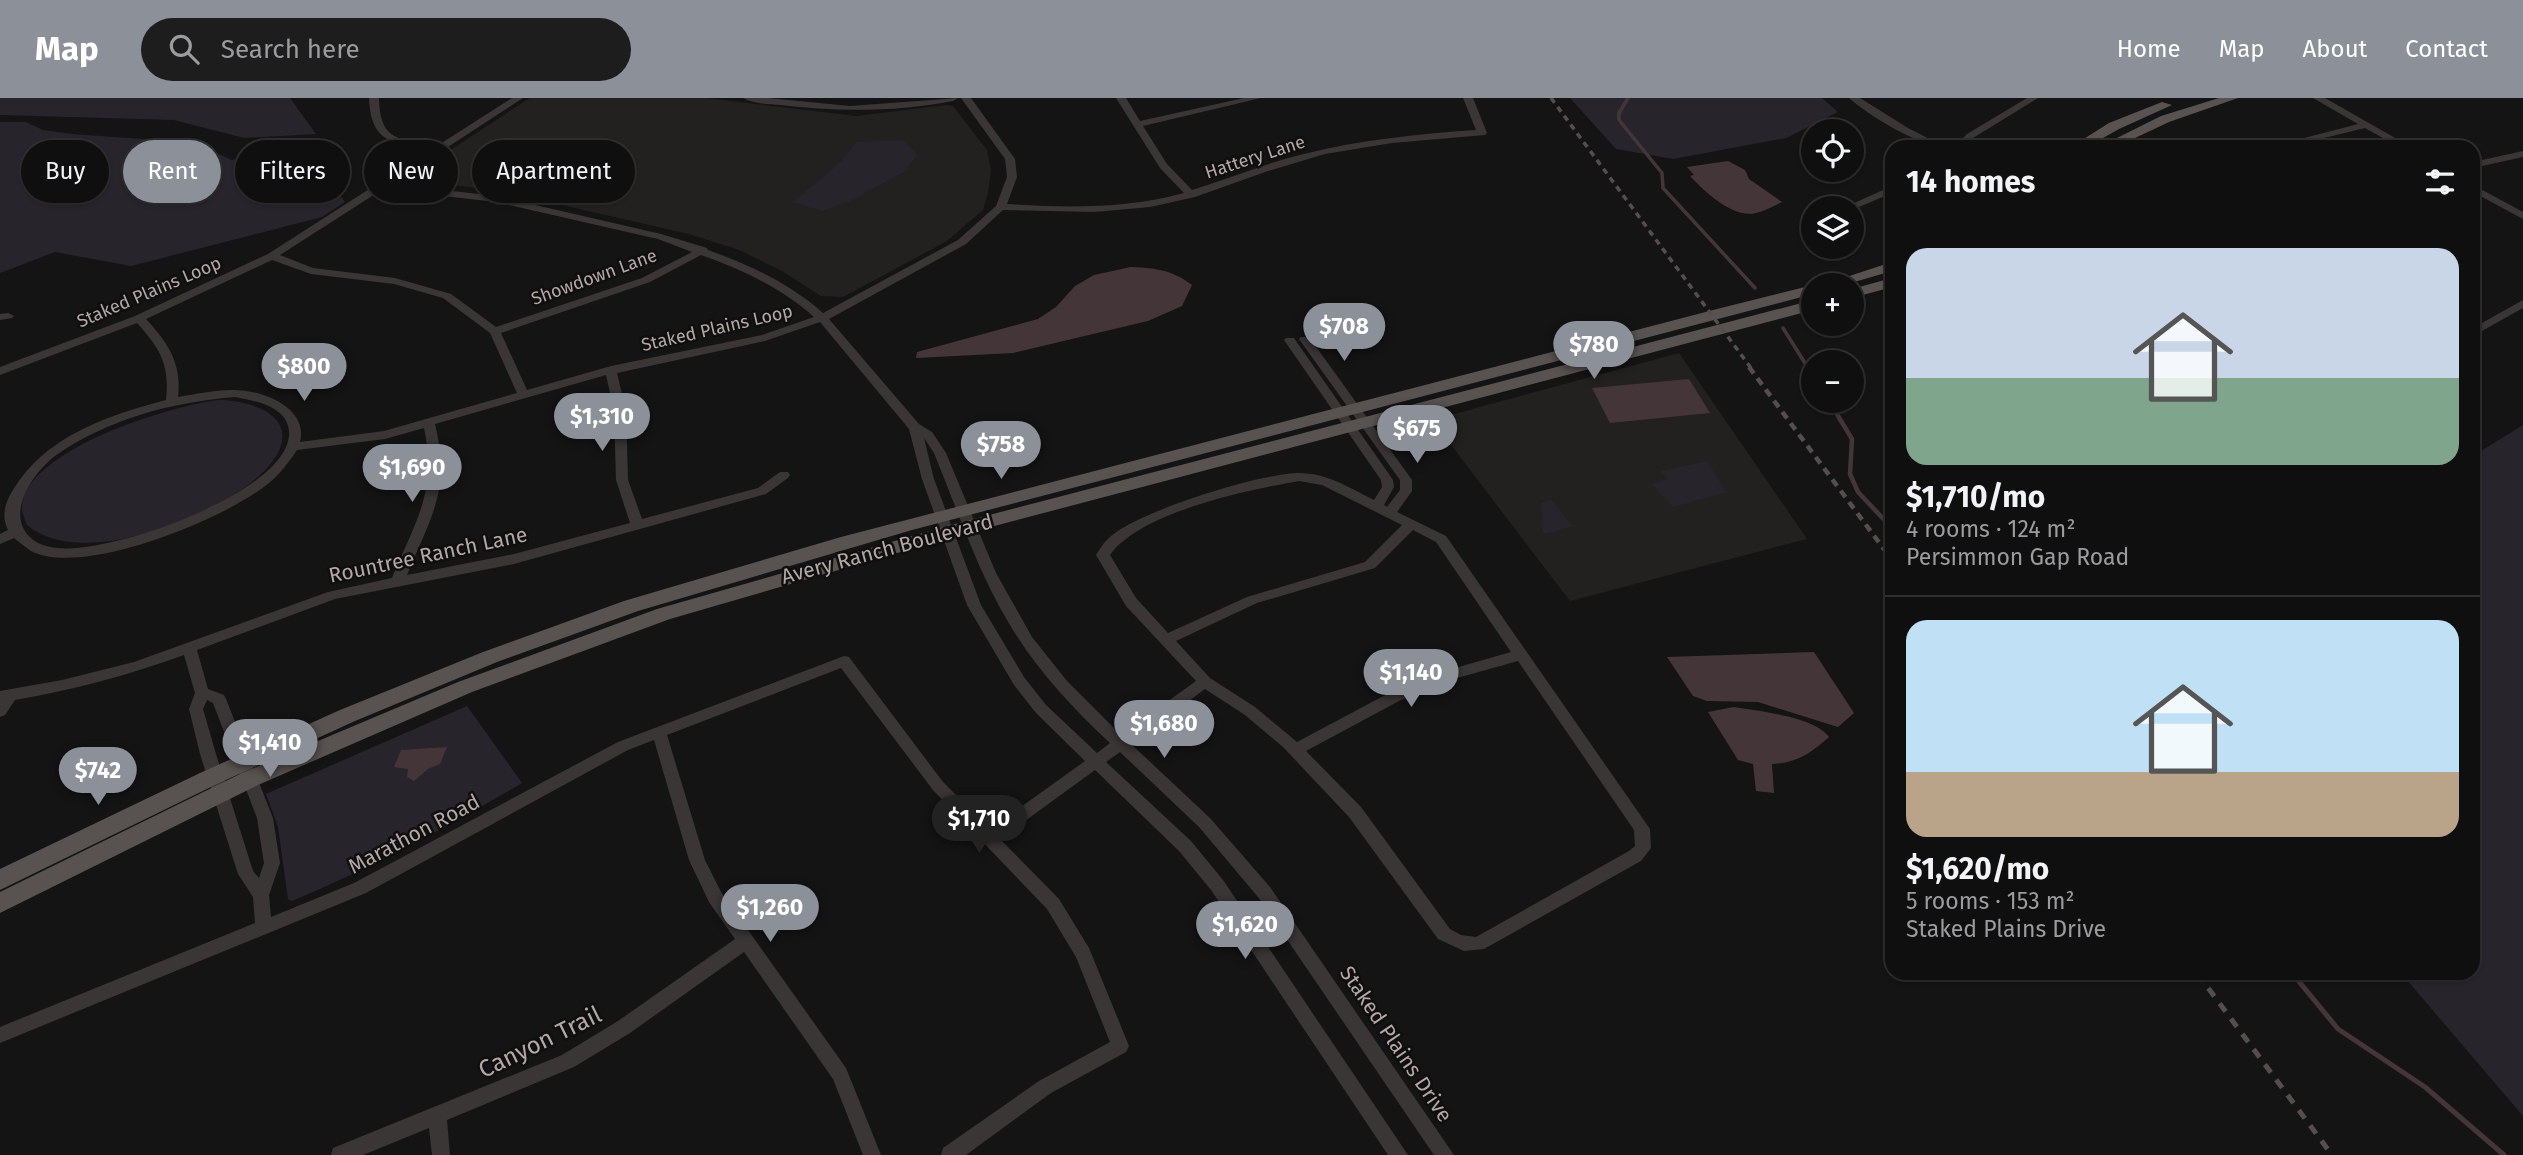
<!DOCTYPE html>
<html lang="en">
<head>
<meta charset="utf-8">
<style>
  body { margin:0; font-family:"Fira Sans",sans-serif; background:#1e1d1d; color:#f1f3f6; height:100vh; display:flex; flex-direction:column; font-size:26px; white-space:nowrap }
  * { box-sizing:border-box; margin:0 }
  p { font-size:23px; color:#9c9c9e }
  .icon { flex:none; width:38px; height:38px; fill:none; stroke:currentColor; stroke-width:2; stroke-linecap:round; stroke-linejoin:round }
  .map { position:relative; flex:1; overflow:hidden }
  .side { position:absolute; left:1885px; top:42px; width:595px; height:840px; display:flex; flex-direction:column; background:#100f0f; border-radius:21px; box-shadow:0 2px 5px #0004,0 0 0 2px #302f2f }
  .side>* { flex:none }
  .top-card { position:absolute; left:21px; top:42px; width:665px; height:63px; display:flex; gap:14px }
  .fabs { position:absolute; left:1801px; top:21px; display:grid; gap:14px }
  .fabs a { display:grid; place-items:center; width:63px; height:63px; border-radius:50%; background:#100f0f; box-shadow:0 2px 5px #0004,0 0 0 2px #302f2f; font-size:35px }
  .price { position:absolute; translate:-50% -60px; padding:0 16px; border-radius:24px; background:#8c9099; color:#fff; font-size:23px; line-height:46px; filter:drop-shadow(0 2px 4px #0008) }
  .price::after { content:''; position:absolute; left:50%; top:42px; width:21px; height:16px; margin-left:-10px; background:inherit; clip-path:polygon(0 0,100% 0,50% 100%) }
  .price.current { background:#222; color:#fff }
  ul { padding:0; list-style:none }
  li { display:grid; align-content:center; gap:14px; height:371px; padding:0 21px }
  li+li { border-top:2px solid #302f2f }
  li span { display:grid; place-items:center; height:217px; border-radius:21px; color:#555 }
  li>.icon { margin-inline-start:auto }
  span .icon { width:126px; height:126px; fill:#fffc; stroke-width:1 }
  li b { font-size:30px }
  h2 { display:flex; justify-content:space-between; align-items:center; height:84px; padding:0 21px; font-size:30px }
  .tag { padding:0 24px; border-radius:32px; background:#100f0f; box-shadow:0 2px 5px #0004,0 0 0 2px #302f2f; font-size:24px; line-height:63px }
  .tag.current { background:#8c9099; color:#fff }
  header { display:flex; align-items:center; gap:42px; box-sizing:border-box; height:98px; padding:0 35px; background:#8c9099; color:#fff }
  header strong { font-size:33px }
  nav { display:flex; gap:38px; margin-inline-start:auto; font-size:24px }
  .search { width:490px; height:63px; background:#1e1d1d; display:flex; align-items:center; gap:18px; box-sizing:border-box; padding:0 24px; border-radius:38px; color:#9c9c9e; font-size:26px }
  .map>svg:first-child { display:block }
  .built { fill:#222120 }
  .green { fill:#28242c }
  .water { fill:#443638 }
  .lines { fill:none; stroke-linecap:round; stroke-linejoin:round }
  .stream-far2 { stroke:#443638; stroke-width:3.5 }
  .stream-far1 { stroke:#443638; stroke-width:4.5 }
  .stream { stroke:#443638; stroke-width:5 }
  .minor { fill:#3a3635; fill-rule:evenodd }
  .major { fill:#585351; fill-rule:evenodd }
  .rail-far2 { stroke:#544f4e; stroke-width:3.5; stroke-dasharray:6 5; stroke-linecap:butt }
  .rail-far1 { stroke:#544f4e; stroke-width:4.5; stroke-dasharray:8 6; stroke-linecap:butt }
  .rail { stroke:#544f4e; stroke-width:5; stroke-dasharray:10 9; stroke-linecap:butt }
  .labels { text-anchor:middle; stroke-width:5; stroke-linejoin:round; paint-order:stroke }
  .far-street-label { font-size:18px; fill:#b4a8a7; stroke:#100f0f }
  .street-label { font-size:21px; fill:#b4a8a7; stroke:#100f0f }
  .near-street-label { font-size:24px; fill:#b4a8a7; stroke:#100f0f }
</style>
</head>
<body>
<header>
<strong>Map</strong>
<div class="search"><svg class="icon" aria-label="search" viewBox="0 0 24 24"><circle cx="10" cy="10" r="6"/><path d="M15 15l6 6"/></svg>Search here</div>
<nav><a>Home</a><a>Map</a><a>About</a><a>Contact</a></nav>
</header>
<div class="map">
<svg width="2523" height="1057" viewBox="0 0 2523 1057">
  <rect width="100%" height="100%" fill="#151414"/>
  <!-- built -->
  <g class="built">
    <polygon points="530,0 707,0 856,18 947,7 953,8 987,52 991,72 988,95 983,112 947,143 843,199 821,198 782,173 739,152 689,136 500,93 406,81"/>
    <polygon points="1679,255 1807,441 1570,503 1432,322"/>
  </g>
  <!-- green -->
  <g class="green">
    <polygon points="0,0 290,0 316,36 244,40 174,22 0,17"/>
    <polygon points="1570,0 1822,0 1838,14 1786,40 1673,61 1616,51"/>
    <polygon points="0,24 26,24 43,32 72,36 198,45 231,62 309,53 345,104 322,119 131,168 55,154 0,175"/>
    <path d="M 904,42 L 917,57 L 904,74 L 849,103 L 822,113 L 794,104 C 812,87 846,64 856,44 Z"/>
    <path d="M 220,302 C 273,304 308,333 259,378 C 212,420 81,473 27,427 C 25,423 23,417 22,412 C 19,353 175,306 220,302 Z"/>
    <polygon points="2523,327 2523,1018 2401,875 2473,875 2473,358"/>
    <polygon points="1707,363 1726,394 1673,409 1652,386 1668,381 1661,373"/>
    <polygon points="1550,402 1551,402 1573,428 1546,436 1543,434 1541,405"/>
    <path d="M 467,608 L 522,685 C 446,730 373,769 292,803 L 288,801 L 278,729 L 266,696 Z"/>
  </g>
  <!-- water -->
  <g class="water">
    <path d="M 1728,63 L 1745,72 L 1749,81 L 1782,104 C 1773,108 1765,113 1756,115 C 1733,121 1704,93 1690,78 L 1694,77 L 1687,69 Z"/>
    <path d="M 1131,169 C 1156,170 1172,172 1192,187 L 1182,208 L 1148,223 L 1013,255 L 916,260 L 917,254 L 1038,221 L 1056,209 L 1075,188 L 1094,177 Z"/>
    <polygon points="1689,281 1710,315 1610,325 1592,290"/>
    <polygon points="1814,554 1854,615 1838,629 1758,604 1707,603 1693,598 1667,559"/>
    <path d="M 1734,609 C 1759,613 1815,619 1829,639 C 1811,655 1797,665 1772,666 L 1774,695 L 1756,693 L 1753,666 L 1738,662 L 1708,614 Z"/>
    <polygon points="447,649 440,666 428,671 414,683 407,679 408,671 394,669 401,652"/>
  </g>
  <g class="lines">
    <!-- stream-far2 -->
    <g class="stream-far2">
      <polyline points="1628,0 1619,15 1619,22 1662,75 1663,90 1755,190"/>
      <polyline points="1783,230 1808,270"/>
    </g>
    <!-- stream-far1 -->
    <g class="stream-far1">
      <polyline points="1807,269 1813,278"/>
      <polyline points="1829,303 1852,341 1850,376 1858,394 1892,430"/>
    </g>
    <!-- stream -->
    <polyline class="stream" points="2292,875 2338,931 2425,989 2504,1057"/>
    <!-- minor -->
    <g class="minor">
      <path d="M 369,0 L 379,0 C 380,45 400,40 437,48 L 512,0 L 523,0 L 391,86 L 496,98 L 661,136 L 707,150 L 708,152 C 750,167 789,185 823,215 L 958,142 L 996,108 L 1007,79 L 1005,61 L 961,0 L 971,0 L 1015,61 L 1017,79 L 1007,106 C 1066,110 1126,111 1184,95 L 1160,70 L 1116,0 L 1126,0 L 1140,23 L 1244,0 L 1261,0 L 1143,28 L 1167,66 L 1192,92 C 1228,81 1263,66 1300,57 C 1358,42 1417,36 1476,32 L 1463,0 L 1473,0 L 1487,35 L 1485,37 L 1392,45 L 1325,56 L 1268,73 L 1195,99 L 1150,109 L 1094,114 L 1003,112 L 966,146 L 829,221 L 919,326 L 932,334 L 946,355 L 996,475 L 1032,539 L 1067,583 L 1121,637 L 1196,583 L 1126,508 L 1096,457 C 1100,451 1104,444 1109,440 C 1135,414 1262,375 1299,375 C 1327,375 1350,390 1374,402 L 1382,389 L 1381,382 L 1284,242 L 1286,240 L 1294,240 L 1393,382 L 1394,389 L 1384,407 L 1387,409 L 1400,392 L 1400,382 L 1299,241 L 1301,239 L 1309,239 L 1412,382 L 1412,393 L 1397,414 L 1446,438 L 1650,731 L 1651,750 L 1641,763 L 1484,851 L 1464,853 L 1438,841 L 1349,719 L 1283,649 L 1245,617 L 1205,591 L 1131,646 L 1210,720 L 1270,789 L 1454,1057 L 1434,1057 L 1258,799 L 1199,729 L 1120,654 L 1106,664 L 1191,743 L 1223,782 L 1408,1057 L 1388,1057 L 1211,792 L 1179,753 L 1095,672 L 1000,741 L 1059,801 L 1089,850 L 1129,948 L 1126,954 L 1051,995 L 966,1057 L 941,1057 L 943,1050 L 1039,983 L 1110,944 L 1076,859 L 1047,811 L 933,692 L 841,570 L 667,637 L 705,762 L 721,794 L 846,970 L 881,1057 L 863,1057 L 833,981 L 744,854 L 630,935 L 574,969 L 447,1022 L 450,1057 L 432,1057 L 429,1030 L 363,1057 L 331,1057 L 333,1050 L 562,957 L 618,923 L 735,841 L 709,804 L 689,762 L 654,642 L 628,652 L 366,795 L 0,945 L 0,929 L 255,825 L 253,799 L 238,776 L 200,656 L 189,611 L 195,595 L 184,557 C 129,577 73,592 15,602 L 5,617 L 0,619 L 0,593 L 62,582 L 134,564 L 328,494 L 392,480 C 415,424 438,393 424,330 L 385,341 L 297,352 C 289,364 280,376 269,385 C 227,420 83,480 31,453 C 25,449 19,444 14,440 L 0,446 L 0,436 L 8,432 C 1,418 5,404 13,392 C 45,338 109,317 166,302 C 170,266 160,251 137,225 L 0,277 L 0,269 L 135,218 L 268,156 L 430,52 C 392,45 371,45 369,0 ZM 383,91 L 496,104 L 658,141 L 692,154 L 642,180 L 496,229 L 451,196 L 395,180 L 313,170 L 280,157 ZM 701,157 C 743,172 782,190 814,219 L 762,237 L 611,268 L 527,292 L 501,235 L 650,184 ZM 272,162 L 311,176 L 394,186 L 443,200 L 490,235 L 517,295 L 384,333 L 300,344 C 309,309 260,291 232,292 C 214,292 196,296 178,299 C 182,265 168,245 146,221 ZM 820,224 L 909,331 L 922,381 L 967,507 L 1014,587 L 1036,615 L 1085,663 L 990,731 L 943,684 L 849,559 L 844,558 L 618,644 L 354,785 L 271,819 L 269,797 L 280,765 L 273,720 L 226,601 L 224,597 L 208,591 L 197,552 L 335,501 L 514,466 L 766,396 L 788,380 L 790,377 L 788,374 L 780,374 L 758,390 L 642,421 L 628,382 L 626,313 L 617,275 L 765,243 ZM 606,277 L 614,313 L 616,382 L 630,425 L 514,456 L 407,477 C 431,418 451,393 435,326 ZM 235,299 C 255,303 287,308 289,333 C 293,384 164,432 124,441 C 99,447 65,456 40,446 C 0,426 29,378 55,358 C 107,321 173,304 235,299 ZM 924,340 L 934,355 C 957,411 976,469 1007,522 C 1034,569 1070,608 1110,645 L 1097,655 L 1046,607 L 1024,579 L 981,507 L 934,381 ZM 1299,383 L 1322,387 L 1402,427 L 1365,464 L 1247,499 L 1168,535 L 1136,500 L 1110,457 C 1140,414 1248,392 1299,383 ZM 1413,432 L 1436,444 L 1511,554 L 1441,574 L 1389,595 L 1297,644 L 1255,609 L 1210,580 L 1176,543 L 1257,505 L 1375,470 ZM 1518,563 L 1634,732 L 1635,748 L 1629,753 L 1476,839 L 1461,837 L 1450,831 L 1361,709 L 1306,653 L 1399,603 L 1450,582 ZM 207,602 L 213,605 L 257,720 L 264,765 L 259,780 L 253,773 L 216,656 L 203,611 Z"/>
      <path d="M 743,0 L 768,0 L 850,8 L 958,0 L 953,3 C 894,14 839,14 780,7 C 769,6 753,6 743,0 Z"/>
      <path d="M 1849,0 L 1860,0 L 1908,30 L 1945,49 C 1920,49 1868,17 1849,0 Z"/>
      <polygon points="2027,0 2038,0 1973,40 1964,49 1954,49 1967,36"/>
      <polygon points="2313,0 2325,0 2411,49 2399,49 2365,30 2287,49 2270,49 2358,26"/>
      <polygon points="2523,53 2523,59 2473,70 2473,64"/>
      <polygon points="2473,87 2523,114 2523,121 2473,94"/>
      <polygon points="1892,88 1892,95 1852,112 1852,110 1843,110"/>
      <polygon points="2523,202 2523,210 2473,238 2473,230"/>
      <polygon points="8,215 14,218 12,220 0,222 0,216"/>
    </g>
    <!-- major -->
    <g class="major">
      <polygon points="2219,0 2238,0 2169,24 2116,49 2099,49 2161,18"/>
      <polygon points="2162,4 2172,7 2119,31 2087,49 2071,49 2109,25"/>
      <polygon points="1892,164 1892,173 1844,187 1822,187"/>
      <polygon points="1892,180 1892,189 1852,200 1852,191"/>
      <polygon points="1813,187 1813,196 912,432 638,513 497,564 355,623 215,687 0,792 0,771 200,675 340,612 483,554 624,503 841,439 1721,210 1813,187 1816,187"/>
      <polygon points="1813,202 1813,212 949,440 670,521 472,594 258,687 0,815 0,794 242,675 458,584 657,511 947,428"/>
    </g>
    <!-- rail-far2 -->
    <polyline class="rail-far2" points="1551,0 1751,270"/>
    <!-- rail-far1 -->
    <polyline class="rail-far1" points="1749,269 1892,462"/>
    <!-- rail -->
    <polyline class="rail" points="2197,875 2332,1057"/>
  </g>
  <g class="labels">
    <!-- far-street labels -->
    <g class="far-street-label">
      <text transform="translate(1255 59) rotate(-18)" y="6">Hattery Lane</text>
      <text transform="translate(594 179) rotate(-20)" y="6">Showdown Lane</text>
      <text transform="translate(149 194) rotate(-23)" y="6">Staked Plains Loop</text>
      <text transform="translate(717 230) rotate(-13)" y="6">Staked Plains Loop</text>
    </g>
    <!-- street labels -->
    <g class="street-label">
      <text transform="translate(887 451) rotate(-15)" y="7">Avery Ranch Boulevard</text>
      <text transform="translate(428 457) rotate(-12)" y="7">Rountree Ranch Lane</text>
      <text transform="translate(414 736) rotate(-28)" y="7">Marathon Road</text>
      <text transform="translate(1396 946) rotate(56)" y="7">Staked Plains Drive</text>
    </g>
    <!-- near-street labels -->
    <g class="near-street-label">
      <text transform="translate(540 944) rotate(-26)" y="8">Canyon Trail</text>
    </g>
  </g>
</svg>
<div class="fabs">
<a><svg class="icon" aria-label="locate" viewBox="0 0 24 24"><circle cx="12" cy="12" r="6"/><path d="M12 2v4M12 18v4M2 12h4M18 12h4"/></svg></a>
<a><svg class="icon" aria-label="layers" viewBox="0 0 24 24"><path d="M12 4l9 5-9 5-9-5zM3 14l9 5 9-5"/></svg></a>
<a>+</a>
<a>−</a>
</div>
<b class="price" style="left:1344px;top:265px">$708</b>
<b class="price" style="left:1594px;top:283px">$780</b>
<b class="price" style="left:304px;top:305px">$800</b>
<b class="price" style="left:602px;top:355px">$1,310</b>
<b class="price" style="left:1417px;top:367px">$675</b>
<b class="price" style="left:1001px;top:383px">$758</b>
<b class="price" style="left:412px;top:406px">$1,690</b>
<b class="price" style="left:1411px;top:611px">$1,140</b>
<b class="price" style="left:1164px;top:662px">$1,680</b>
<b class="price" style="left:270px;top:681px">$1,410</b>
<b class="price" style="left:98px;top:709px">$742</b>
<b class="price current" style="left:979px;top:757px">$1,710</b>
<b class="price" style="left:770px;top:846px">$1,260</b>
<b class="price" style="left:1245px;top:863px">$1,620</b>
<div class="top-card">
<a class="tag">Buy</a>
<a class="tag current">Rent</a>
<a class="tag">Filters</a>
<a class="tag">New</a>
<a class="tag">Apartment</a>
</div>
<section class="side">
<h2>14 homes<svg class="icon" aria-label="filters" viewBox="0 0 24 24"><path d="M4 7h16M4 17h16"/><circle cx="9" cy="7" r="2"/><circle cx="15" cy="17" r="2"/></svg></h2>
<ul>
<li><span style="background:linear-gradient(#c9d6e8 60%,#7fa58c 0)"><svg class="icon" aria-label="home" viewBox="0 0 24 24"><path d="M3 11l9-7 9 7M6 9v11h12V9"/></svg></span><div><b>$1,710/mo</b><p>4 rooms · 124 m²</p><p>Persimmon Gap Road</p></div></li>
<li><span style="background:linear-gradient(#bfe0f5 70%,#b9a48a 0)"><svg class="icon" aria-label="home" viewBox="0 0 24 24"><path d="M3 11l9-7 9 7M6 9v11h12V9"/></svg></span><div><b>$1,620/mo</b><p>5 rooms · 153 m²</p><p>Staked Plains Drive</p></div></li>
</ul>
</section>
</div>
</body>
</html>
